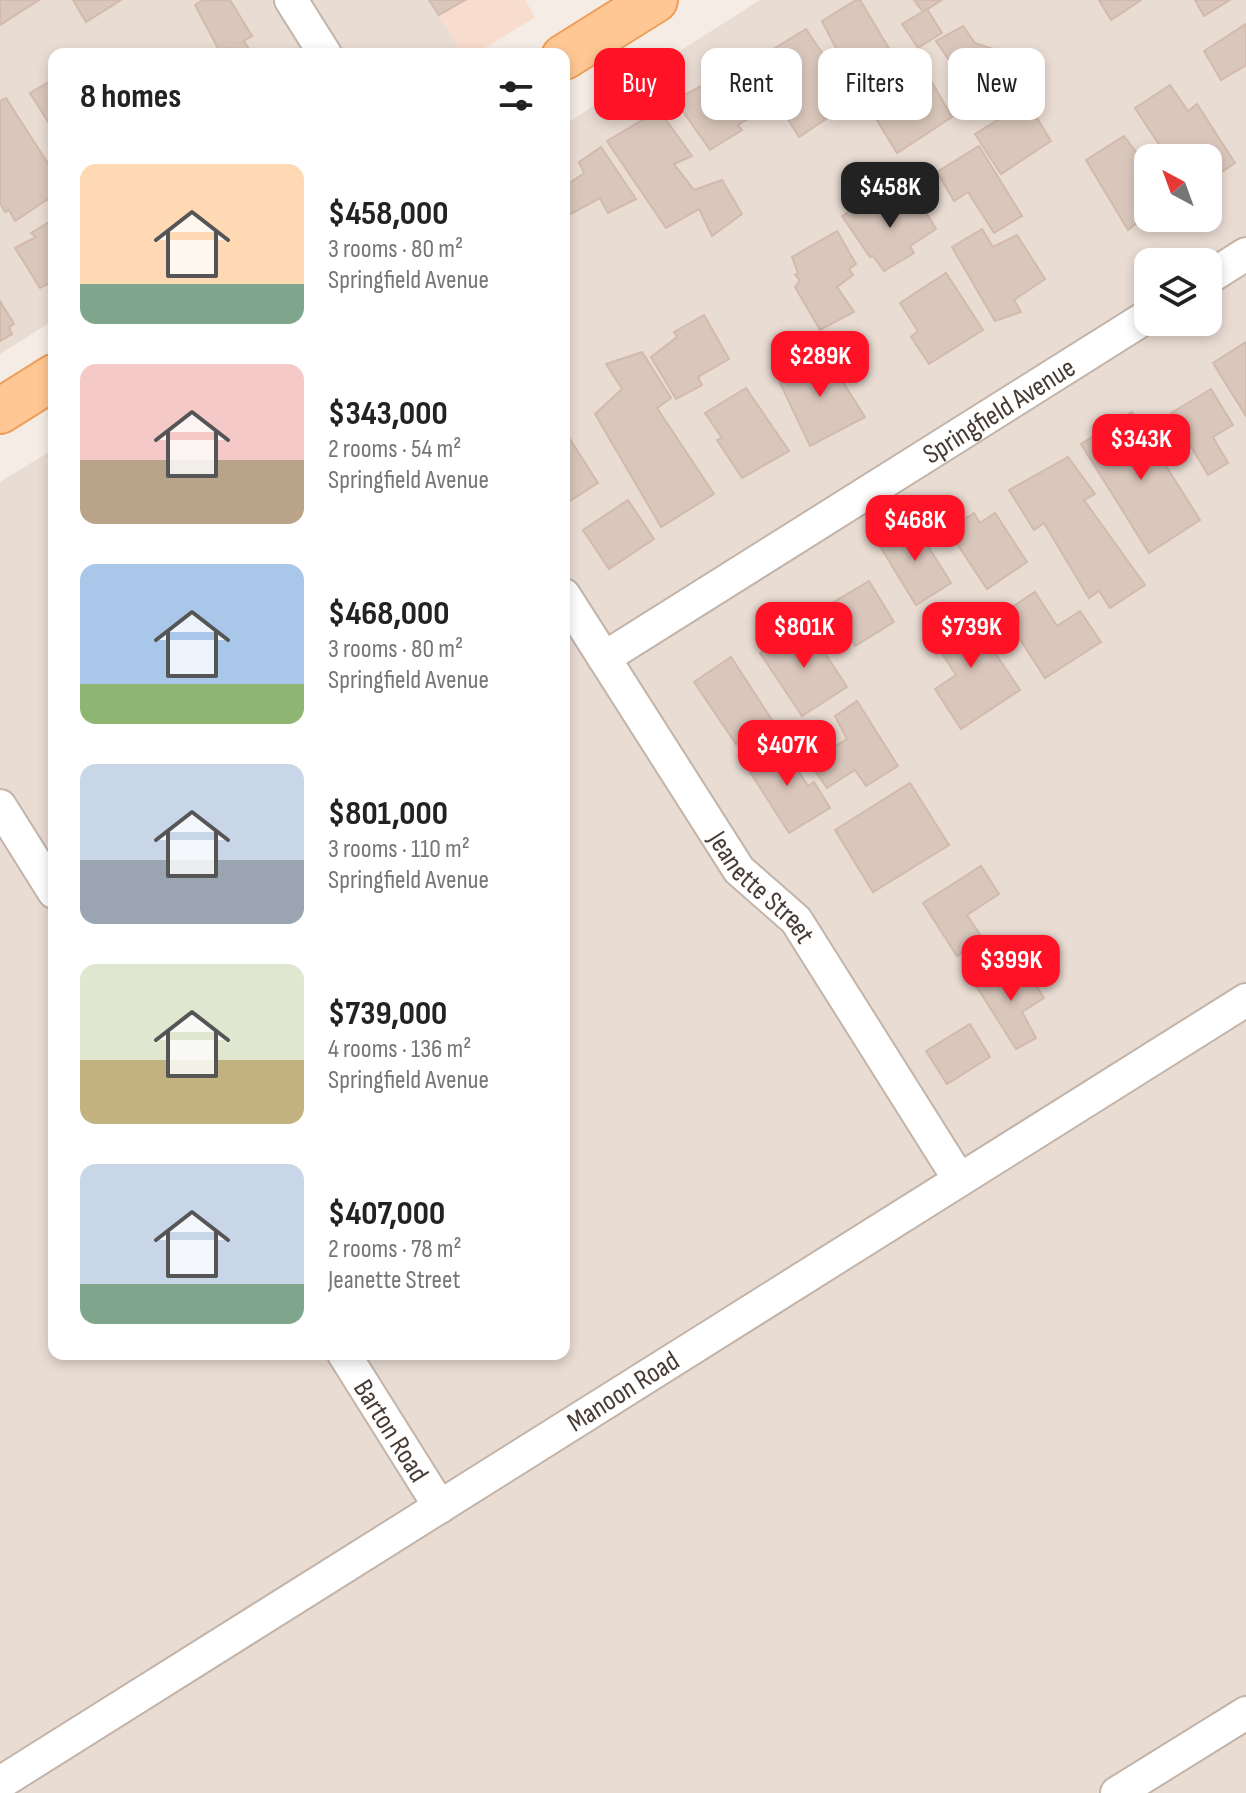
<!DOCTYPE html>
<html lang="en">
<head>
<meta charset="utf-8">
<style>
  body { margin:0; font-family:"Sofia Sans Condensed",sans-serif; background:#f2f2f2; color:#222; height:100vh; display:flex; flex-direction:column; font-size:30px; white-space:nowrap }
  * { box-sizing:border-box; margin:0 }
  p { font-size:26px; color:#767676 }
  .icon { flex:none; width:44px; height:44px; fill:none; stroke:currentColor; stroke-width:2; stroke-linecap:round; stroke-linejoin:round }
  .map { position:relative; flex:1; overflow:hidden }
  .details { position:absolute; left:48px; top:48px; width:522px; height:1312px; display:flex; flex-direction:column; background:#fff; border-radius:16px; box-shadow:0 4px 12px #0003 }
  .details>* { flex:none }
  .banner { position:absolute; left:594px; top:48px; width:532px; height:72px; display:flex; gap:16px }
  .needle { width:52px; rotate:319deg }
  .controls { position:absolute; left:1134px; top:144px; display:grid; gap:16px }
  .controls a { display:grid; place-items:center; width:88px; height:88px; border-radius:16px; background:#fff; box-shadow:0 4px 12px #0003; font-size:40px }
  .price { position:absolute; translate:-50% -68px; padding:0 18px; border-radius:16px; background:#ff1126; color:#fff; font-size:26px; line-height:52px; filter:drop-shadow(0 2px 4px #0008) }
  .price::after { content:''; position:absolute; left:50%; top:48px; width:24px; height:18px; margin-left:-12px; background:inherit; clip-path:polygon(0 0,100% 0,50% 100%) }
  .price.current { background:#222; color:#fff }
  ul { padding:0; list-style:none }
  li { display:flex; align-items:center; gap:24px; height:200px; padding:0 32px }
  li span { display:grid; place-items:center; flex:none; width:224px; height:160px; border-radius:16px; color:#555 }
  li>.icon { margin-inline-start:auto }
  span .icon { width:96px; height:96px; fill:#fffc; stroke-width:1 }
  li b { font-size:34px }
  h2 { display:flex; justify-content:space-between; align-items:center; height:96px; padding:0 32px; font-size:34px }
  .pill { padding:0 28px; border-radius:16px; background:#fff; box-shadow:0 4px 12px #0003; font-size:28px; line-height:72px }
  .pill.current { background:#ff1126; color:#fff }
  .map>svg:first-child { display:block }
  .residential { fill:#e9dcd3; fill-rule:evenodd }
  .commercial { fill:#f8dcce }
  .building { fill:#dac7bc; stroke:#d2baac; stroke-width:2 }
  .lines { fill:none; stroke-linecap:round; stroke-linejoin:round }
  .minor-casing { stroke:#c3b4aa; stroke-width:36 }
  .primary-casing { stroke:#ee9e59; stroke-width:48 }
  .minor { stroke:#fff; stroke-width:32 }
  .primary { stroke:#ffc793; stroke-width:44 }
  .labels { text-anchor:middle; stroke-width:6; stroke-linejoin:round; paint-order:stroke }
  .street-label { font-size:28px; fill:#473b34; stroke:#fff }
</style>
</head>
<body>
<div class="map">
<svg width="1246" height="1793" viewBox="0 0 1246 1793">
  <rect width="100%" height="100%" fill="#f4ece5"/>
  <!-- residential -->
  <g class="residential">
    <polygon points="0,0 429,0 463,54 54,54 54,320 0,354"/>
    <path d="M 760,0 L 1246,0 L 1246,1793 L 6,1793 L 0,1784 L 0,482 L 54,449 L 54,1354 L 564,1354 L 564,125 ZM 1148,158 L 1208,158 L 1208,218 L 1148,218 ZM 1148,262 L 1208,262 L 1208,322 L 1148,322 Z"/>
  </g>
  <!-- commercial -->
  <polygon class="commercial" points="429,0 525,0 535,17 475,54 463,54"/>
  <!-- building -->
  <g class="building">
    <polygon points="0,0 39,0 0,25"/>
    <polygon points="73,0 121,0 86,22"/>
    <polygon points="203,0 230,0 252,36 244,41 252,54 236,54 232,48 221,54 195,5"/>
    <polygon points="429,0 465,0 439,15"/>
    <polygon points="856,0 860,0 900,67 858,91 822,21"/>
    <polygon points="914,0 942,0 923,12"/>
    <polygon points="1099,0 1141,0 1111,20"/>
    <polygon points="1195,0 1230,0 1204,16"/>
    <polygon points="927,9 942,33 918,48 902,24"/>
    <polygon points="1246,24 1246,65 1221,80 1204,51"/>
    <polygon points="963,26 975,43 1015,56 1026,77 971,118 950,85 960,76 936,41"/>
    <polygon points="806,29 854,100 799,137 752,62"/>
    <polygon points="926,72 952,117 897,153 869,107"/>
    <polygon points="725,73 753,116 738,125 742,130 710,150 675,100"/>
    <polygon points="54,79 54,131 30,93"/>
    <polygon points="1170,85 1188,111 1197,104 1235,163 1208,181 1208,158 1168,158 1135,108"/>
    <polygon points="6,98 54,173 54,195 15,221 9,210 5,212 0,203 0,101"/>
    <polygon points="1027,102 1051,141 1001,174 975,134"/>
    <polygon points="659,110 692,156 674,164 694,190 722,180 742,214 712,236 699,209 666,228 607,141"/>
    <polygon points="1124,136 1146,165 1148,162 1148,214 1128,230 1086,160"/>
    <polygon points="979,146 1022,216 994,233 968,192 954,201 937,172"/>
    <polygon points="601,147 636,199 608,213 600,198 567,216 564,210 564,187 584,173 579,162"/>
    <polygon points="917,197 936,229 910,246 914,253 884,271 873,256 870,257 842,216 868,201 872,206 890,201 894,208"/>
    <polygon points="54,219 54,281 40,288 15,248 36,237 31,233"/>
    <polygon points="982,229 993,247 1017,235 1045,279 1014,300 1021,312 995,321 952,247"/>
    <polygon points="837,231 856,264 849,269 853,275 837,287 854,312 820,330 795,287 800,280 795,275 798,273 792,257"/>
    <polygon points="946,273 983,330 929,364 911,337 918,331 900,303"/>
    <polygon points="0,301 14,324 9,327 12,334 0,341"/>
    <polygon points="704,315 729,359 698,377 702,385 676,399 651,357 677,337 674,332"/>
    <polygon points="1246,342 1246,416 1213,363"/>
    <polygon points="823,350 865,417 810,446 780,383 797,375 791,367"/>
    <polygon points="642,352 671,398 657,408 714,494 661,527 595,414 622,389 606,364"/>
    <polygon points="746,388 789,451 742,478 717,440 722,438 705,413"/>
    <polygon points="1211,389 1233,425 1213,437 1228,463 1208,475 1171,413"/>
    <polygon points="1132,412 1200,520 1149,553 1081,444"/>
    <polygon points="566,433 598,483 565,504 564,434"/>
    <polygon points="1068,457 1095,494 1084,500 1145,585 1110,608 1099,591 1089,598 1044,523 1034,530 1009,490"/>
    <polygon points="628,500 654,539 609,569 583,530"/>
    <polygon points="974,513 980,523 995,513 1027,562 987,589 948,530"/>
    <polygon points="913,522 951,583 916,605 878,543"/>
    <polygon points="869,581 894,622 855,646 830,604"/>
    <polygon points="1035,592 1057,626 1080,611 1101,642 1045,678 1003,613"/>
    <polygon points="965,608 1020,690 961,729 935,689 956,675 928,632"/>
    <polygon points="806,624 847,687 802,716 760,653"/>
    <polygon points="731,657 772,720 736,744 694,682"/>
    <polygon points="857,701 898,766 866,786 855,770 827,788 809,762 847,739 835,716"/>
    <polygon points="780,741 808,786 814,782 830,808 789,833 745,764"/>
    <polygon points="910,783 949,845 873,892 835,830"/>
    <polygon points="981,866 999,894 967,915 983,939 957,956 923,903"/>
    <polygon points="1004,967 1013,978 1026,969 1044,998 1022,1012 1036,1038 1016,1049 975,984"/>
    <polygon points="970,1024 990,1057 947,1084 926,1051"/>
  </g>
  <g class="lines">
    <defs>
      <g id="minor">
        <polyline points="291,0 325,54"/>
        <polyline points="1208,278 1246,254"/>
        <path id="s1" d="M 564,595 L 739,870 L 796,920 L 959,1179"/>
        <path id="s2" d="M 604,658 L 1148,316"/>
        <polyline points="0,806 54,892"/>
        <path id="s3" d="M 344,1354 L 440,1507"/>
        <path id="s4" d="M 0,1783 C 415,1522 829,1259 1246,1000"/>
        <polyline points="1117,1793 1246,1713"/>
      </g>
      <g id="primary">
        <polyline points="564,57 655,0"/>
        <polyline points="0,411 54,377"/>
      </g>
    </defs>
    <!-- minor casing -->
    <use href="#minor" class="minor-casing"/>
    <!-- primary casing -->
    <use href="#primary" class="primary-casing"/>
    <!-- minor -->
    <use href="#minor" class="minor"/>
    <!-- primary -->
    <use href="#primary" class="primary"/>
  </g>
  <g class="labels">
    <!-- street labels -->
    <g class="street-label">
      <text dy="10" stroke="none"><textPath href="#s2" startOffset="466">Springfield Avenue</textPath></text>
      <text dy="10" stroke="none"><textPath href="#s1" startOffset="354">Jeanette Street</textPath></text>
      <text dy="10" stroke="none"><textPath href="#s4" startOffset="736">Manoon Road</textPath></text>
      <text dy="10" stroke="none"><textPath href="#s3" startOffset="90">Barton Road</textPath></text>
    </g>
  </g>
</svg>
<div class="controls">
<a><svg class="needle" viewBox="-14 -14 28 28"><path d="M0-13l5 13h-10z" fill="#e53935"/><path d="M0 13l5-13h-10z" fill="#767676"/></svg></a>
<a><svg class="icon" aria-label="layers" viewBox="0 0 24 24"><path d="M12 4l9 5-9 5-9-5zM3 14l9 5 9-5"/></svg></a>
</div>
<b class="price current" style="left:890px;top:230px">$458K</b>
<b class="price" style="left:820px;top:399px">$289K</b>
<b class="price" style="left:1141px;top:482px">$343K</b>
<b class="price" style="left:915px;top:563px">$468K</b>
<b class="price" style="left:804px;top:670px">$801K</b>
<b class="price" style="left:971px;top:670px">$739K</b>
<b class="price" style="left:787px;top:788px">$407K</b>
<b class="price" style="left:1011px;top:1003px">$399K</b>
<div class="banner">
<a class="pill current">Buy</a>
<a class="pill">Rent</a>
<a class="pill">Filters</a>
<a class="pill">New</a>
</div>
<section class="details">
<h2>8 homes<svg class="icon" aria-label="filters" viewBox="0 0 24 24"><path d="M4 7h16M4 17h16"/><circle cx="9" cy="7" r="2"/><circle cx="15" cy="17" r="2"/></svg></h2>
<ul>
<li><span style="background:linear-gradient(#ffd9b3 75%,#7fa58c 0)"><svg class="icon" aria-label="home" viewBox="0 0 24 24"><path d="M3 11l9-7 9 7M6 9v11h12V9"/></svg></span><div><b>$458,000</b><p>3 rooms · 80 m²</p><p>Springfield Avenue</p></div></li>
<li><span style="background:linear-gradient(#f6c9c9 60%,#b9a48a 0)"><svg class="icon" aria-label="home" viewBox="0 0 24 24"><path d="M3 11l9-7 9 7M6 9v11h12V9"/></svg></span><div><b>$343,000</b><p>2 rooms · 54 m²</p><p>Springfield Avenue</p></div></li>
<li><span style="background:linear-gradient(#a9c7e8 75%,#8fb573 0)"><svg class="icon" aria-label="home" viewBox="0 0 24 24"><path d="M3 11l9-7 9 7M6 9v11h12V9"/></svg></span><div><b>$468,000</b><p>3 rooms · 80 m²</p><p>Springfield Avenue</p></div></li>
<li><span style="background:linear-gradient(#c9d6e8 60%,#9aa5b1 0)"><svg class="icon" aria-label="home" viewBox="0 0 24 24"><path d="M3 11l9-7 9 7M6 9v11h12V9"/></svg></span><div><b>$801,000</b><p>3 rooms · 110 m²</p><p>Springfield Avenue</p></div></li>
<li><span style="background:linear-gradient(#dfe7d0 60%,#c2b280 0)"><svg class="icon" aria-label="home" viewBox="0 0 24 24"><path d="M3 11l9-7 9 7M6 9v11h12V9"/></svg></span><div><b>$739,000</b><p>4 rooms · 136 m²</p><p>Springfield Avenue</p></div></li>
<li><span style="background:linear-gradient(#c9d6e8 75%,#7fa58c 0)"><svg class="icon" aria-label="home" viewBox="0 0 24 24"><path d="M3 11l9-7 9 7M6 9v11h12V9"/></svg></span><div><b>$407,000</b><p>2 rooms · 78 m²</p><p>Jeanette Street</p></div></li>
</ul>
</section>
</div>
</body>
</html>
